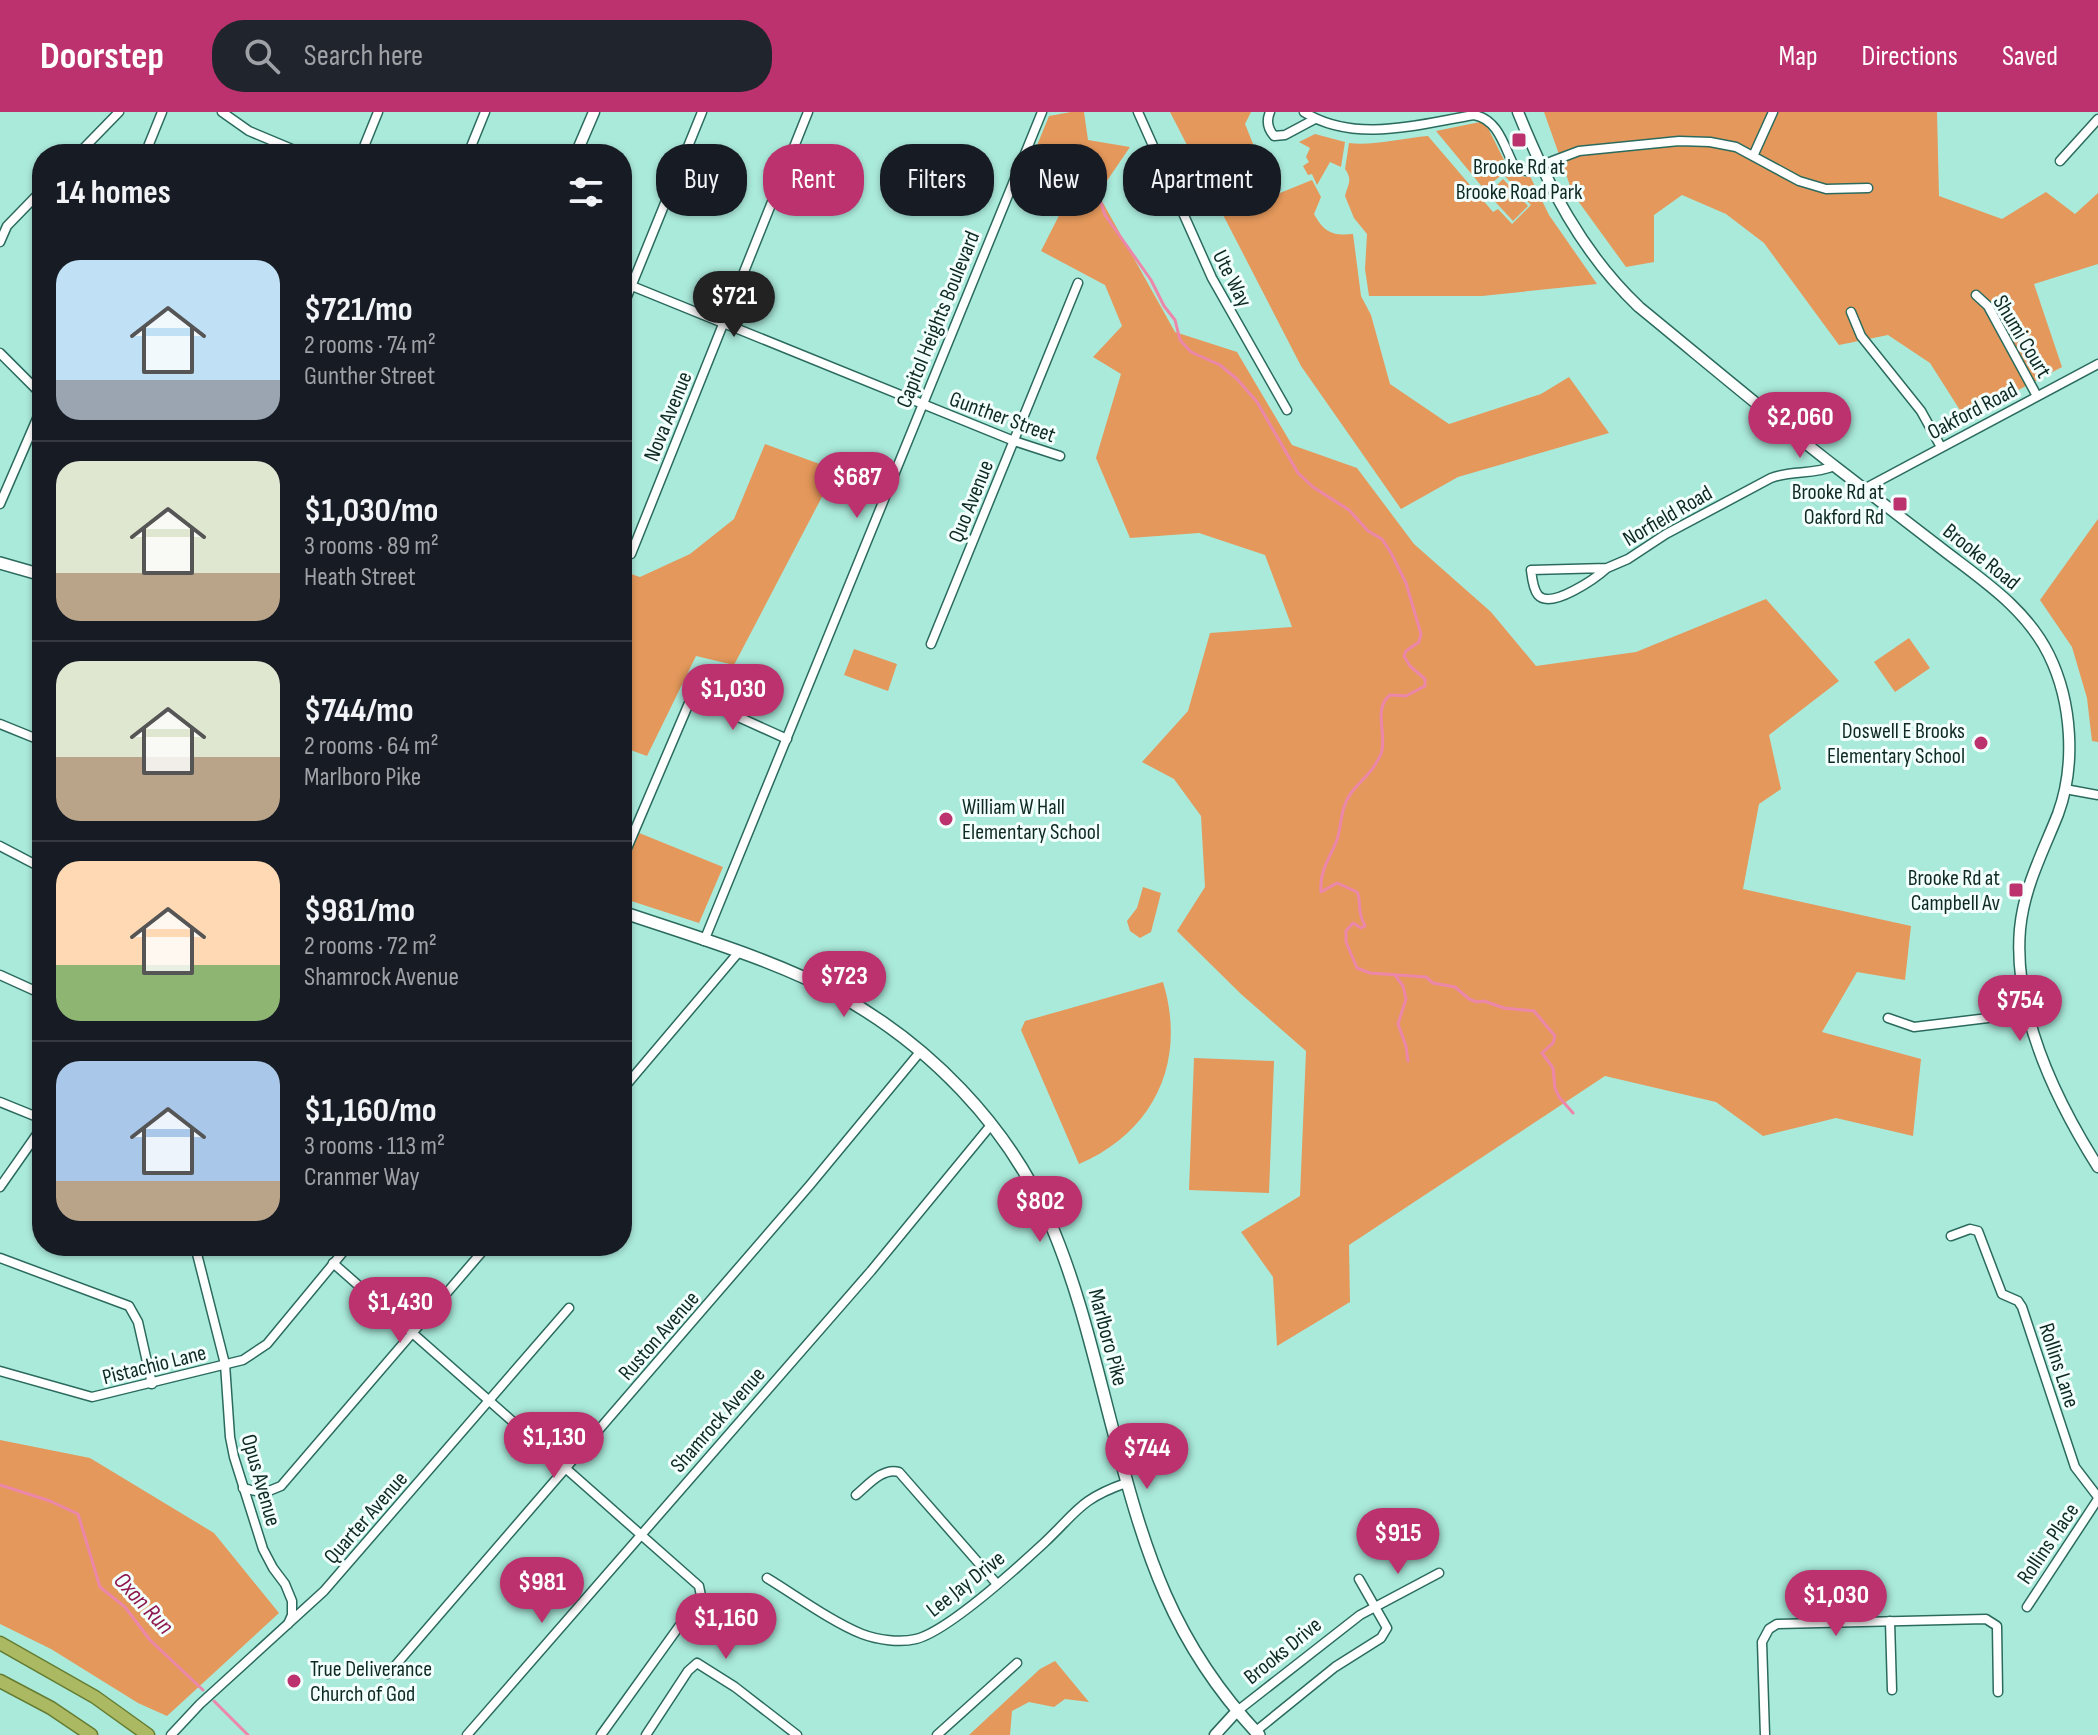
<!DOCTYPE html>
<html lang="en">
<head>
<meta charset="utf-8">
<style>
  body { margin:0; font-family:"Sofia Sans Condensed",sans-serif; background:#20242c; color:#f1f3f6; height:100vh; display:flex; flex-direction:column; font-size:30px; white-space:nowrap }
  * { box-sizing:border-box; margin:0 }
  p { font-size:26px; color:#9ea1a6 }
  .icon { flex:none; width:44px; height:44px; fill:none; stroke:currentColor; stroke-width:2; stroke-linecap:round; stroke-linejoin:round }
  .map { position:relative; flex:1; overflow:hidden }
  .panel { position:absolute; left:32px; top:32px; width:600px; height:1112px; display:flex; flex-direction:column; background:#171b24; border-radius:32px; box-shadow:0 2px 6px #0004 }
  .panel>* { flex:none }
  .banner { position:absolute; left:656px; top:32px; width:760px; height:72px; display:flex; gap:16px }
  .price { position:absolute; translate:-50% -68px; padding:0 18px; border-radius:28px; background:#bc326e; color:#fff; font-size:26px; line-height:52px; filter:drop-shadow(0 2px 4px #0008) }
  .price::after { content:''; position:absolute; left:50%; top:48px; width:24px; height:18px; margin-left:-12px; background:inherit; clip-path:polygon(0 0,100% 0,50% 100%) }
  .price.selected { background:#222; color:#fff }
  ul { padding:0; list-style:none }
  li { display:flex; align-items:center; gap:24px; height:200px; padding:0 24px }
  li+li { border-top:2px solid #363941 }
  li span { display:grid; place-items:center; flex:none; width:224px; height:160px; border-radius:24px; color:#555 }
  li>.icon { margin-inline-start:auto }
  span .icon { width:96px; height:96px; fill:#fffc; stroke-width:1 }
  li b { font-size:34px }
  h2 { display:flex; justify-content:space-between; align-items:center; height:96px; padding:0 24px; font-size:34px }
  .pill { padding:0 28px; border-radius:32px; background:#171b24; box-shadow:0 2px 6px #0004; font-size:28px; line-height:72px }
  .pill.selected { background:#bc326e; color:#fff }
  header { display:flex; align-items:center; gap:48px; box-sizing:border-box; height:112px; padding:0 40px; background:#bc326e; color:#fff }
  header strong { font-size:38px }
  nav { display:flex; gap:44px; margin-inline-start:auto; font-size:28px }
  .search { width:560px; height:72px; background:#20242c; display:flex; align-items:center; gap:20px; box-sizing:border-box; padding:0 28px; border-radius:32px; color:#9ea1a6; font-size:30px }
  .map>svg:first-child { display:block }
  .green { fill:#e4985b }
  .lines { fill:none; stroke-linecap:round; stroke-linejoin:round }
  .stream { stroke:#ec87aa; stroke-width:3 }
  .minor-casing { stroke:#2b6b5e; stroke-width:11 }
  .tertiary-casing { stroke:#2b6b5e; stroke-width:13 }
  .secondary-casing { stroke:#2b6b5e; stroke-width:14 }
  .trunk-casing { stroke:#667c32; stroke-width:15 }
  .minor { stroke:#fff; stroke-width:8 }
  .tertiary { stroke:#fff; stroke-width:10 }
  .secondary { stroke:#fff; stroke-width:11 }
  .trunk { stroke:#abba62; stroke-width:12 }
  .poi-dot { fill:#bc326e; stroke:#f3fffc; stroke-width:3 }
  .labels { text-anchor:middle; stroke-width:6; stroke-linejoin:round; paint-order:stroke }
  .poi-label { font-size:22px; fill:#0e2924; stroke:#f3fffc; text-anchor:end }
  .street-label { font-size:22px; fill:#0e2924; stroke:#f3fffc }
  .water-label { font-size:24px; font-style:italic; fill:#8f184f; stroke:#f3fffc }
</style>
</head>
<body>
<header>
<strong>Doorstep</strong>
<div class="search"><svg class="icon" aria-label="search" viewBox="0 0 24 24"><circle cx="10" cy="10" r="6"/><path d="M15 15l6 6"/></svg>Search here</div>
<nav><a>Map</a><a>Directions</a><a>Saved</a></nav>
</header>
<div class="map">
<svg width="2098" height="1623" viewBox="0 0 2098 1623">
  <rect width="100%" height="100%" fill="#aaeadb"/>
  <!-- green -->
  <g class="green">
    <polygon points="1071,0 1084,0 1088,28 1130,35 1098,82 1175,220 1237,240 1292,333 1357,356 1414,432 1491,500 1536,554 1636,540 1766,487 1839,569 1769,623 1781,677 1759,692 1743,777 1911,814 1905,868 1857,860 1822,920 1921,947 1913,1024 1836,1006 1763,1024 1716,990 1605,964 1349,1133 1350,1190 1277,1234 1273,1165 1241,1120 1300,1084 1306,939 1241,882 1177,819 1205,775 1201,704 1174,667 1142,650 1188,599 1210,521 1292,515 1265,443 1199,421 1130,426 1096,346 1121,262 1093,245 1122,214 1105,173 1041,139 1075,72 1031,48 1049,4"/>
    <path d="M 1170,0 L 1251,0 L 1245,12 L 1260,49 L 1270,85 L 1312,68 L 1321,85 L 1314,102 C 1324,120 1332,124 1353,122 L 1361,184 L 1371,203 L 1390,272 L 1449,312 L 1541,282 L 1569,265 L 1609,321 L 1458,365 L 1401,397 L 1301,254 Z"/>
    <polygon points="1544,0 1937,0 1939,84 2002,107 2046,80 2075,102 2098,81 2098,152 2034,172 2062,255 1965,306 1930,251 1888,223 1839,233 1764,131 1726,102 1682,83 1654,103 1654,150 1626,155 1573,82"/>
    <path d="M 1480,10 L 1487,14 L 1509,58 L 1525,65 L 1530,64 L 1549,103 L 1597,172 L 1482,184 L 1369,184 L 1365,157 L 1367,122 L 1354,106 L 1345,84 C 1348,72 1353,68 1345,57 L 1349,31 C 1372,34 1403,26 1428,24 L 1493,100 L 1498,97 L 1512,112 L 1531,93 L 1503,62 L 1484,77 L 1436,19 Z"/>
    <polygon points="1315,22 1345,30 1341,55 1330,50 1317,73 1312,62 1308,63 1303,54 1309,50 1306,45 1310,36 1299,30"/>
    <polygon points="1503,67 1528,94 1513,109 1488,82"/>
    <polygon points="765,332 836,358 734,553 696,544 647,644 622,635 622,459 640,465 690,442 734,407"/>
    <polygon points="2098,407 2098,630 2092,629 2087,586 2072,535 2040,488"/>
    <polygon points="1909,526 1930,556 1895,580 1874,550"/>
    <polygon points="854,537 897,552 888,579 844,563"/>
    <polygon points="622,714 723,755 699,811 622,786"/>
    <polygon points="1143,775 1161,781 1151,820 1140,826 1130,819 1127,809 1137,796"/>
    <path d="M 1163,870 C 1187,949 1155,1019 1079,1052 L 1021,918 L 1025,909 Z"/>
    <polygon points="1194,946 1274,949 1269,1081 1189,1078"/>
    <polygon points="0,1328 90,1346 214,1421 279,1501 167,1604 138,1591 51,1537 0,1512"/>
    <polygon points="1055,1549 1089,1590 1065,1587 1054,1595 1029,1590 1012,1599 1010,1623 969,1623 1040,1557"/>
  </g>
  <g class="lines">
    <!-- stream -->
    <g class="stream">
      <path d="M 1094,70 L 1105,103 L 1151,168 L 1164,194 L 1175,208 L 1180,228 L 1191,240 L 1220,253 L 1237,267 L 1257,290 L 1298,361 L 1313,375 L 1349,398 L 1368,419 L 1382,427 L 1391,441 L 1406,471 L 1421,522 L 1419,530 L 1406,539 L 1404,544 L 1410,554 L 1425,567 L 1425,574 L 1406,584 L 1390,583 C 1372,597 1388,623 1381,642 C 1373,660 1362,667 1351,681 C 1340,696 1342,712 1337,728 C 1330,746 1319,759 1321,780 L 1337,771 L 1357,780 C 1362,790 1356,798 1365,814 L 1361,816 L 1353,811 L 1346,819 L 1346,830 L 1357,856 L 1370,861 L 1426,865 L 1433,871 L 1455,875 L 1469,887 L 1477,890 L 1484,889 L 1504,896 L 1534,899 L 1555,924 L 1553,931 L 1542,941 L 1553,956 L 1555,976 L 1559,985 L 1573,1001"/>
      <polyline points="1395,863 1403,874 1406,887 1398,912 1406,934 1408,949"/>
      <polyline points="0,1373 50,1389 78,1402 100,1475 125,1495 150,1528 203,1578"/>
      <polyline points="214,1589 248,1623"/>
    </g>
    <defs>
      <g id="minor">
        <polyline points="222,0 249,19 304,42"/>
        <polyline points="1138,0 1212,166 1287,298"/>
        <path d="M 1270,0 C 1266,9 1268,17 1274,24 L 1285,23 L 1315,7"/>
        <path d="M 1304,0 C 1355,32 1419,12 1474,3 C 1498,7 1504,34 1514,54 L 1526,59 L 1579,39 L 1679,29 L 1710,30 L 1736,35 L 1799,69 L 1826,77 L 1868,76"/>
        <polyline points="78,42 119,0"/>
        <polyline points="145,42 162,0"/>
        <polyline points="361,42 378,0"/>
        <polyline points="468,42 485,0"/>
        <polyline points="1754,42 1773,0"/>
        <polyline points="2060,49 2098,7"/>
        <polyline points="0,130 7,114 42,78"/>
        <polyline points="622,170 1014,329 1060,344"/>
        <polyline points="1976,183 1988,194 2037,284"/>
        <polyline points="622,197 702,0"/>
        <polyline points="1851,200 1861,224 1921,299 1941,335"/>
        <polyline points="0,241 42,283"/>
        <polyline points="1864,377 2098,252"/>
        <polyline points="0,392 42,295"/>
        <polyline points="631,442 808,0"/>
        <path d="M 1607,456 C 1596,466 1551,498 1538,483 C 1533,477 1532,466 1531,458 L 1607,456 L 1628,447 L 1666,422 L 1771,366 C 1791,358 1814,363 1834,354"/>
        <polyline points="931,532 1078,171"/>
        <polyline points="0,612 42,629"/>
        <polyline points="2065,677 2098,683"/>
        <polyline points="0,734 42,756"/>
        <polyline points="622,748 692,584 787,627"/>
        <polyline points="704,829 1042,0"/>
        <polyline points="0,863 42,882"/>
        <polyline points="1888,906 1914,915 2029,901"/>
        <polyline points="622,978 738,841"/>
        <polyline points="0,990 42,1007"/>
        <polyline points="0,1075 42,1015"/>
        <polyline points="1951,1124 1970,1117 1978,1119 2002,1182 2018,1189 2022,1195 2075,1355 2098,1385"/>
        <polyline points="195,1134 225,1252 230,1325 234,1345 263,1437 273,1456 285,1472 292,1489 292,1503 288,1512"/>
        <polyline points="0,1146 129,1194 138,1210 152,1272"/>
        <polyline points="333,1151 699,1474 701,1484 698,1488 601,1623"/>
        <polyline points="0,1259 92,1285 243,1248 267,1232 348,1134"/>
        <polyline points="243,1376 264,1381 281,1374 487,1134"/>
        <path d="M 856,1383 C 868,1373 883,1355 899,1360 L 997,1472"/>
        <path d="M 767,1466 C 795,1483 832,1510 862,1522 C 878,1528 900,1531 916,1527 C 948,1519 1018,1455 1044,1431 C 1077,1400 1080,1387 1126,1371"/>
        <polyline points="2027,1495 2098,1387"/>
        <polyline points="1890,1509 1892,1578"/>
        <polyline points="388,1562 810,1073 920,940"/>
        <polyline points="1236,1600 1360,1503 1439,1461"/>
        <polyline points="1256,1619 1335,1555 1381,1526 1387,1516 1359,1467"/>
        <polyline points="171,1623 200,1592 324,1479 569,1196"/>
        <polyline points="467,1623 871,1159 991,1013"/>
        <polyline points="646,1623 688,1559 697,1551 735,1575 797,1623"/>
        <polyline points="937,1623 1017,1551"/>
        <polyline points="1765,1623 1762,1530 1769,1517 1777,1512 1986,1507 1997,1514 1998,1580"/>
      </g>
      <g id="tertiary">
        <path d="M 1518,0 C 1548,74 1581,140 1639,195 C 1705,249 1770,304 1837,356 C 1872,383 1907,410 1942,437 C 1982,468 2026,496 2049,543 C 2072,590 2076,653 2058,702 C 2043,740 2024,775 2020,817 C 2013,899 2055,987 2098,1055"/>
        <polyline points="576,42 594,0"/>
        <polyline points="1215,1623 1236,1600"/>
      </g>
      <g id="secondary">
        <polyline points="0,451 42,463"/>
        <path d="M 622,800 C 690,823 775,848 837,882 C 928,932 1007,1012 1049,1108 C 1079,1177 1095,1250 1114,1322 C 1145,1441 1172,1531 1259,1623"/>
      </g>
      <g id="trunk">
        <polyline points="0,1531 95,1585 148,1623"/>
        <polyline points="0,1569 51,1596 91,1623"/>
      </g>
    </defs>
    <!-- minor casing -->
    <use href="#minor" class="minor-casing"/>
    <!-- tertiary casing -->
    <use href="#tertiary" class="tertiary-casing"/>
    <!-- secondary casing -->
    <use href="#secondary" class="secondary-casing"/>
    <!-- trunk casing -->
    <use href="#trunk" class="trunk-casing"/>
    <!-- minor -->
    <use href="#minor" class="minor"/>
    <!-- tertiary -->
    <use href="#tertiary" class="tertiary"/>
    <!-- secondary -->
    <use href="#secondary" class="secondary"/>
    <!-- trunk -->
    <use href="#trunk" class="trunk"/>
  </g>
  <!-- markers -->
  <g class="poi-dot">
    <rect x="1511" y="20" width="16" height="16" rx="4"/>
    <rect x="1892" y="384" width="16" height="16" rx="4"/>
    <circle cx="1981" cy="631" r="8"/>
    <circle cx="946" cy="707" r="8"/>
    <rect x="2008" y="770" width="16" height="16" rx="4"/>
    <circle cx="294" cy="1569" r="8"/>
  </g>
  <g class="labels">
    <!-- poi labels -->
    <g class="poi-label">
      <text x="1519" y="62" text-anchor="middle">Brooke Rd at<tspan x="1519" dy="25">Brooke Road Park</tspan></text>
      <text x="1884" y="387">Brooke Rd at<tspan x="1884" dy="25">Oakford Rd</tspan></text>
      <text x="1965" y="626">Doswell E Brooks<tspan x="1965" dy="25">Elementary School</tspan></text>
      <text x="962" y="702" text-anchor="start">William W Hall<tspan x="962" dy="25">Elementary School</tspan></text>
      <text x="2000" y="773">Brooke Rd at<tspan x="2000" dy="25">Campbell Av</tspan></text>
      <text x="310" y="1564" text-anchor="start">True Deliverance<tspan x="310" dy="25">Church of God</tspan></text>
    </g>
    <!-- street labels -->
    <g class="street-label">
      <text transform="translate(1233 166) rotate(63)" y="8">Ute Way</text>
      <text transform="translate(937 207) rotate(-68)" y="8">Capitol Heights Boulevard</text>
      <text transform="translate(2023 224) rotate(59)" y="8">Shumi Court</text>
      <text transform="translate(1972 298) rotate(-28)" y="8">Oakford Road</text>
      <text transform="translate(667 304) rotate(-68)" y="8">Nova Avenue</text>
      <text transform="translate(1003 304) rotate(20)" y="8">Gunther Street</text>
      <text transform="translate(970 389) rotate(-68)" y="8">Quo Avenue</text>
      <text transform="translate(1667 403) rotate(-30)" y="8">Norfield Road</text>
      <text transform="translate(1982 444) rotate(39)" y="8">Brooke Road</text>
      <text transform="translate(658 1223) rotate(-49)" y="8">Ruston Avenue</text>
      <text transform="translate(1109 1225) rotate(75)" y="8">Marlboro Pike</text>
      <text transform="translate(154 1252) rotate(-14)" y="8">Pistachio Lane</text>
      <text transform="translate(2060 1253) rotate(72)" y="8">Rollins Lane</text>
      <text transform="translate(717 1307) rotate(-49)" y="8">Shamrock Avenue</text>
      <text transform="translate(262 1368) rotate(74)" y="8">Opus Avenue</text>
      <text transform="translate(365 1405) rotate(-49)" y="8">Quarter Avenue</text>
      <text transform="translate(2047 1431) rotate(-56)" y="8">Rollins Place</text>
      <text transform="translate(965 1471) rotate(-38)" y="8">Lee Jay Drive</text>
      <text transform="translate(1282 1538) rotate(-39)" y="8">Brooks Drive</text>
    </g>
    <!-- water labels -->
    <g class="water-label">
      <text transform="translate(144 1491) rotate(47)" y="8">Oxon Run</text>
    </g>
  </g>
</svg>
<b class="price selected" style="left:734px;top:227px">$721</b>
<b class="price" style="left:1800px;top:348px">$2,060</b>
<b class="price" style="left:857px;top:408px">$687</b>
<b class="price" style="left:733px;top:620px">$1,030</b>
<b class="price" style="left:844px;top:907px">$723</b>
<b class="price" style="left:2020px;top:931px">$754</b>
<b class="price" style="left:1040px;top:1132px">$802</b>
<b class="price" style="left:400px;top:1233px">$1,430</b>
<b class="price" style="left:554px;top:1368px">$1,130</b>
<b class="price" style="left:1147px;top:1379px">$744</b>
<b class="price" style="left:1398px;top:1464px">$915</b>
<b class="price" style="left:542px;top:1513px">$981</b>
<b class="price" style="left:1836px;top:1526px">$1,030</b>
<b class="price" style="left:726px;top:1549px">$1,160</b>
<div class="banner">
<a class="pill">Buy</a>
<a class="pill selected">Rent</a>
<a class="pill">Filters</a>
<a class="pill">New</a>
<a class="pill">Apartment</a>
</div>
<section class="panel">
<h2>14 homes<svg class="icon" aria-label="filters" viewBox="0 0 24 24"><path d="M4 7h16M4 17h16"/><circle cx="9" cy="7" r="2"/><circle cx="15" cy="17" r="2"/></svg></h2>
<ul>
<li><span style="background:linear-gradient(#bfe0f5 75%,#9aa5b1 0)"><svg class="icon" aria-label="home" viewBox="0 0 24 24"><path d="M3 11l9-7 9 7M6 9v11h12V9"/></svg></span><div><b>$721/mo</b><p>2 rooms · 74 m²</p><p>Gunther Street</p></div></li>
<li><span style="background:linear-gradient(#dfe7d0 70%,#b9a48a 0)"><svg class="icon" aria-label="home" viewBox="0 0 24 24"><path d="M3 11l9-7 9 7M6 9v11h12V9"/></svg></span><div><b>$1,030/mo</b><p>3 rooms · 89 m²</p><p>Heath Street</p></div></li>
<li><span style="background:linear-gradient(#dfe7d0 60%,#b9a48a 0)"><svg class="icon" aria-label="home" viewBox="0 0 24 24"><path d="M3 11l9-7 9 7M6 9v11h12V9"/></svg></span><div><b>$744/mo</b><p>2 rooms · 64 m²</p><p>Marlboro Pike</p></div></li>
<li><span style="background:linear-gradient(#ffd9b3 65%,#8fb573 0)"><svg class="icon" aria-label="home" viewBox="0 0 24 24"><path d="M3 11l9-7 9 7M6 9v11h12V9"/></svg></span><div><b>$981/mo</b><p>2 rooms · 72 m²</p><p>Shamrock Avenue</p></div></li>
<li><span style="background:linear-gradient(#a9c7e8 75%,#b9a48a 0)"><svg class="icon" aria-label="home" viewBox="0 0 24 24"><path d="M3 11l9-7 9 7M6 9v11h12V9"/></svg></span><div><b>$1,160/mo</b><p>3 rooms · 113 m²</p><p>Cranmer Way</p></div></li>
</ul>
</section>
</div>
</body>
</html>
